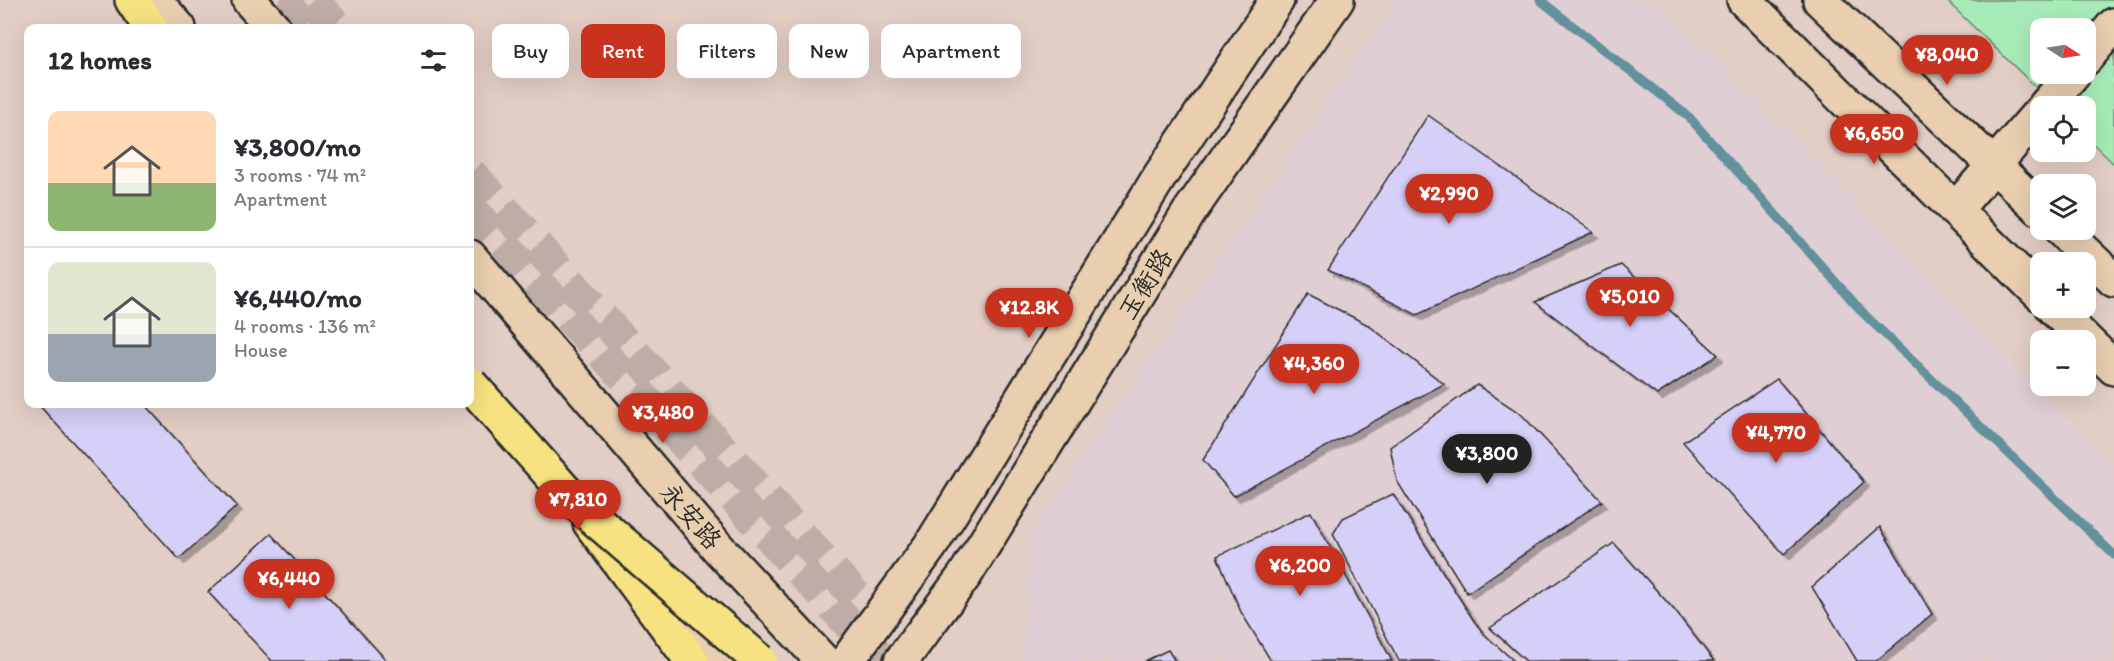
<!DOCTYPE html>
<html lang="en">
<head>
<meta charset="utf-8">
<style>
  body { margin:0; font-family:Itim,"LXGW WenKai TC",sans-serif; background:#f7f7f7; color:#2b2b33; height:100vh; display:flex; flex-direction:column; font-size:22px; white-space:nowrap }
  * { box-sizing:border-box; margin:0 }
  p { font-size:20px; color:#7c7c81 }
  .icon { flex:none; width:33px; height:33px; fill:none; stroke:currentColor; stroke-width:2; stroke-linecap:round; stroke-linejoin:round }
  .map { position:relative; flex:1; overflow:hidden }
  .panel { position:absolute; left:24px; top:24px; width:450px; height:384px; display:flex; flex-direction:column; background:#fff; border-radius:12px; box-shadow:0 6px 24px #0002 }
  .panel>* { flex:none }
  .guide { position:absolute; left:492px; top:24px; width:570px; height:54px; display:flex; gap:12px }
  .needle { width:39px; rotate:102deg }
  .buttons { position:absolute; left:2030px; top:18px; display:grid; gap:12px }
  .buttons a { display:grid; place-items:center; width:66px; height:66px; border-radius:12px; background:#fff; box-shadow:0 6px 24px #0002; font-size:30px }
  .price { position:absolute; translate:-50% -51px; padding:0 14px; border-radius:21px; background:#c8321e; color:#fff; font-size:20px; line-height:39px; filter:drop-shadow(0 2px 3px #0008) }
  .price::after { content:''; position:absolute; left:50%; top:36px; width:18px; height:14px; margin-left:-9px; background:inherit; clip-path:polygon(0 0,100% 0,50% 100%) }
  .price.on { background:#222; color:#fff }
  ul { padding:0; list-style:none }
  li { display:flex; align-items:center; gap:18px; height:150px; padding:0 24px }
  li+li { border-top:2px solid #e1e1e2 }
  li span { display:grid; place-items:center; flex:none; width:168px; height:120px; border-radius:12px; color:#555 }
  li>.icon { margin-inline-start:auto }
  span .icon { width:72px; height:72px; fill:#fffc; stroke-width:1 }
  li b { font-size:26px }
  h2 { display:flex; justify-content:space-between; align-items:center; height:72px; padding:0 24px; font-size:26px }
  .chip { padding:0 21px; border-radius:12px; background:#fff; box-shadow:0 6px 24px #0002; font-size:21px; line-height:54px }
  .chip.on { background:#c8321e; color:#fff }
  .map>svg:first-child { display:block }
  .built { fill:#dfced4 }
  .green { fill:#a7ecb8; stroke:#698c72; stroke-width:1.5; fill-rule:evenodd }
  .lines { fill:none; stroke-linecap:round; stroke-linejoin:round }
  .stream { stroke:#62909b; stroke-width:9 }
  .building { fill:#d6cff7; stroke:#2b2b2b; stroke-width:1.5; filter:url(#shadow) }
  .minor-tunnel { stroke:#beada6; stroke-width:33; stroke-dasharray:33 16; stroke-linecap:butt }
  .minor-casing { stroke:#2b2b2b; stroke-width:38 }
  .major-casing { stroke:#2b2b2b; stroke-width:38 }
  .minor { stroke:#e9ceb0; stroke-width:33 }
  .major { stroke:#f6e281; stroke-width:33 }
  .major-bridge-casing { stroke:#2b2b2b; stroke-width:38; stroke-linecap:butt }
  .major-bridge { stroke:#f6e281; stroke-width:33 }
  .labels { text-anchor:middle; stroke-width:6; stroke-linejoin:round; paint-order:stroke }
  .street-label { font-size:26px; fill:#2b2b2b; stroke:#e9ceb0 }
</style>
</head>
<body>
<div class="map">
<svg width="2114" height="661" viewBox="0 0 2114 661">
  <defs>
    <filter id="shadow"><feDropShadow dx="5.5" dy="5.5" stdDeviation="0" flood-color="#0004"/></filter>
  </defs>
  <rect width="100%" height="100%" fill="#e3cec5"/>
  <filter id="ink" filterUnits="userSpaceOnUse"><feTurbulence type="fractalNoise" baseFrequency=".0167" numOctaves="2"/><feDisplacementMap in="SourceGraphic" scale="12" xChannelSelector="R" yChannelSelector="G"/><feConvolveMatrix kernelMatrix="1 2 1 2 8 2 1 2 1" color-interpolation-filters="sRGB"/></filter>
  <g filter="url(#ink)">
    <!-- built -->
    <polygon class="built" points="1395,0 1658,0 2114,466 2114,661 1022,661 1029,535"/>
    <!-- green -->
    <path class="green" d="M 1946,0 L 2114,0 L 2114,164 L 2085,136 L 2085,106 L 2055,106 ZM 2040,28 L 2085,28 L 2085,74 L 2040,74 Z"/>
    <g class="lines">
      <!-- stream -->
      <polyline class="stream" points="1540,0 1689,117 1865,315 2114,555"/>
    </g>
    <!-- building -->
    <g class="building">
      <polygon points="1428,115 1593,232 1417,315 1328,270"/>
      <polygon points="1621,265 1718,355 1657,395 1535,302"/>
      <polygon points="1308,294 1368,325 1444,384 1234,496 1203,460"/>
      <polygon points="1777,379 1864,482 1784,554 1683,442"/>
      <polygon points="1477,385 1521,414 1602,501 1467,593 1397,481 1390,447"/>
      <polygon points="38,404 144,404 237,506 179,559"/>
      <polygon points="1393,494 1474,621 1484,634 1514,661 1399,661 1333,534 1343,518"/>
      <polygon points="1311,512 1392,661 1271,661 1241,612 1217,556"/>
      <polygon points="1880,527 1932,614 1876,661 1857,661 1812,587"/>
      <polygon points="271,534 387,661 272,661 208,592"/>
      <polygon points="1614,543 1675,611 1714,661 1526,661 1490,628"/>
      <polygon points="1168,650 1175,661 1145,661"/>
    </g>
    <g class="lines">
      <!-- minor-tunnel -->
      <g class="minor-tunnel">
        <polyline points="280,0 306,28"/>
        <polyline points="312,0 338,28"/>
        <polyline points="470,173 915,661"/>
        <polyline points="470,208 883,661"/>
      </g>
      <defs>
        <g id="minor">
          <polyline points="154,0 179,28"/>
          <polyline points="249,0 274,28"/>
          <polyline points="1744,0 2040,294"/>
          <polyline points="1820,0 2040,209"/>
          <polyline points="2085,59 2114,25"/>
          <polyline points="2045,106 2073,74"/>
          <polyline points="1955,210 2040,112"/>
          <polyline points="2061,230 2114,280"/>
          <polyline points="470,257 719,549 823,661"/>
          <polyline points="2053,308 2114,368"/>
          <polyline points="664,593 726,661"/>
          <polyline points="847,661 931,545 1160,176 1277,0"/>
          <polyline points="901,661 965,575 1190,211 1337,0"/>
        </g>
        <g id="major">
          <polyline points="132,0 151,28"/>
          <polyline points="590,523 692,661"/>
        </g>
      </defs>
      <!-- minor casing -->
      <use href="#minor" class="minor-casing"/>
      <!-- major casing -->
      <use href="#major" class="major-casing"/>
      <!-- minor -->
      <use href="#minor" class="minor"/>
      <!-- major -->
      <use href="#major" class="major"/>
      <defs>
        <polyline id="major-bridge" points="470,384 575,502 760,661"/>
      </defs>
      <!-- major-bridge casing -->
      <use href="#major-bridge" class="major-bridge-casing"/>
      <!-- major-bridge -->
      <use href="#major-bridge" class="major-bridge"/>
    </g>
  </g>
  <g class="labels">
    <!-- street labels -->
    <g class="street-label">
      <text transform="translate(1145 284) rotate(-58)" y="9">玉衡路</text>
      <text transform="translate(691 516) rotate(49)" y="9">永安路</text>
    </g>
  </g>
</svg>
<div class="buttons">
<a><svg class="needle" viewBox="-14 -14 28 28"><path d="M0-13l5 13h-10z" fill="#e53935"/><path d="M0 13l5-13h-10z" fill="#7c7c81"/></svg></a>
<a><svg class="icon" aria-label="locate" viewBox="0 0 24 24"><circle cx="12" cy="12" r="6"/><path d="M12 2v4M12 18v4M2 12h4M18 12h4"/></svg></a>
<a><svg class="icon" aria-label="layers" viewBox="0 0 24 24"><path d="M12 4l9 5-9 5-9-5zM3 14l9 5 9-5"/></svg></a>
<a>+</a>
<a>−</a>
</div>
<b class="price" style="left:1947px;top:86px">¥8,040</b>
<b class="price" style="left:1874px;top:165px">¥6,650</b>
<b class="price" style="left:1449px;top:225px">¥2,990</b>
<b class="price" style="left:1630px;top:328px">¥5,010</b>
<b class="price" style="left:1029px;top:339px">¥12.8K</b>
<b class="price" style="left:1314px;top:395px">¥4,360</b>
<b class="price" style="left:663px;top:444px">¥3,480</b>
<b class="price" style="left:1776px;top:464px">¥4,770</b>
<b class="price on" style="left:1487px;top:485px">¥3,800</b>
<b class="price" style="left:578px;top:531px">¥7,810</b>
<b class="price" style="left:1300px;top:597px">¥6,200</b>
<b class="price" style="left:289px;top:610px">¥6,440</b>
<div class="guide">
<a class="chip">Buy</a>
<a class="chip on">Rent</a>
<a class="chip">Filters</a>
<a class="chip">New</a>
<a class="chip">Apartment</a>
</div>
<section class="panel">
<h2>12 homes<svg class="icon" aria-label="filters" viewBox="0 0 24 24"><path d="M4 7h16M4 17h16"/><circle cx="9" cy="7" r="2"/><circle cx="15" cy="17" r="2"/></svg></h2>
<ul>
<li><span style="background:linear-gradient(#ffd9b3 60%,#8fb573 0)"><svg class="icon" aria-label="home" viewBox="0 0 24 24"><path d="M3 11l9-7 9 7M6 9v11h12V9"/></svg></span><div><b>¥3,800/mo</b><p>3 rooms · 74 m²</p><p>Apartment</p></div></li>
<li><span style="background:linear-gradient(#dfe7d0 60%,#9aa5b1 0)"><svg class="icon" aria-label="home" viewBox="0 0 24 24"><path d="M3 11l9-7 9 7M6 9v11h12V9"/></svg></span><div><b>¥6,440/mo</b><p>4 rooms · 136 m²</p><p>House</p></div></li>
</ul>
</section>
</div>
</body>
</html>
